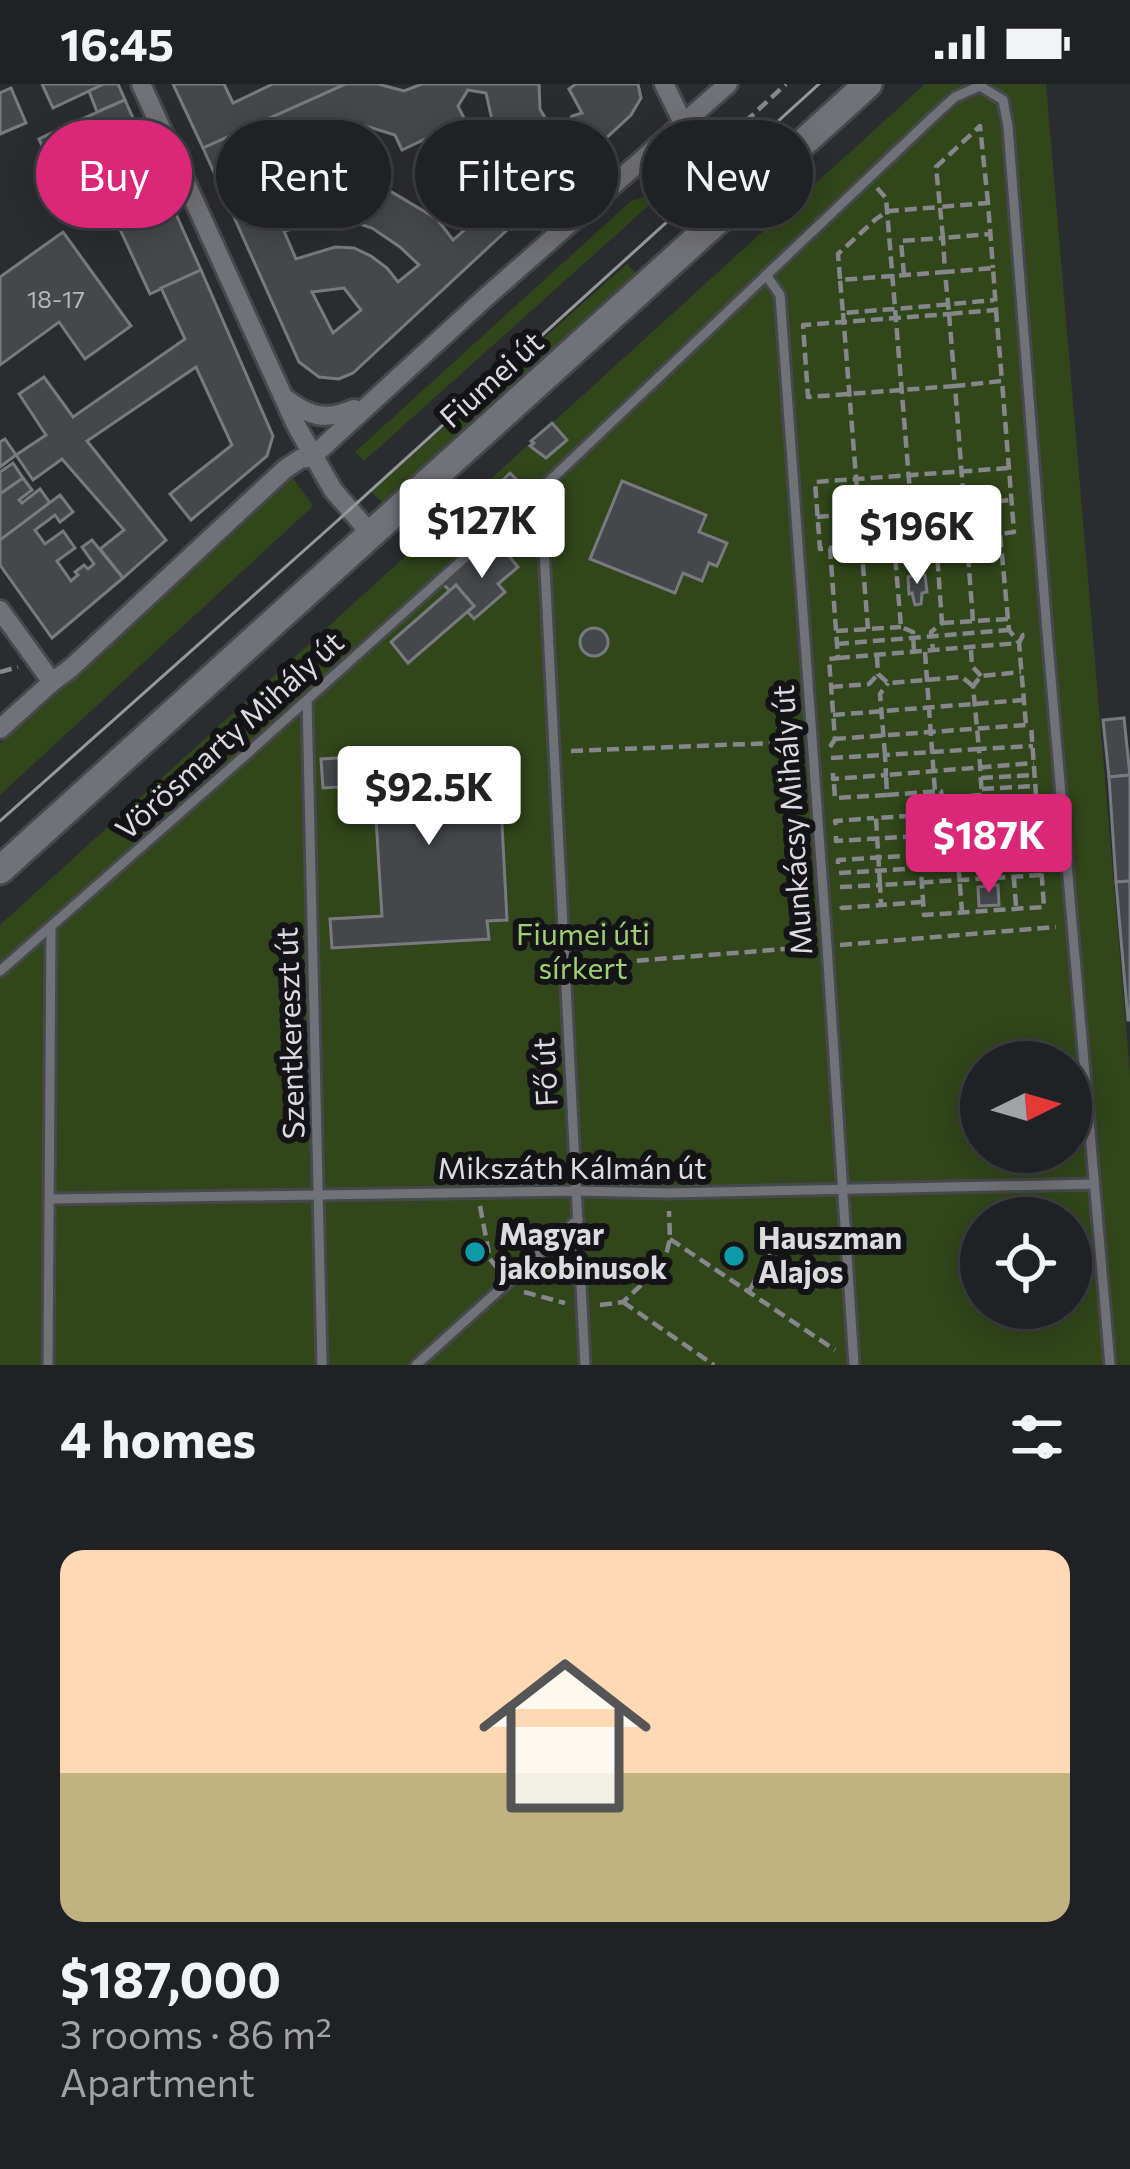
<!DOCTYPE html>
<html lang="en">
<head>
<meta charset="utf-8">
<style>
  body { margin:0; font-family:Commissioner,sans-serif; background:#28292c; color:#f1f3f6; height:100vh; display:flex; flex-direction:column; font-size:45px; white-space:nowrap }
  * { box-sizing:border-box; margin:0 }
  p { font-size:39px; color:#a2a3a6 }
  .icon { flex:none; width:66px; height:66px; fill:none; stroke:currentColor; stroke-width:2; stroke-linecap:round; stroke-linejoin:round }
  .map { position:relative; height:1281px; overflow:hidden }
  .panel { display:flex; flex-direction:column; background:#202124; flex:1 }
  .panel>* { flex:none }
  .top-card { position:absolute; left:36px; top:36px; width:1059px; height:108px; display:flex; gap:24px }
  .needle { width:78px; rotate:85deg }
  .buttons { position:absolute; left:960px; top:957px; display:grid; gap:24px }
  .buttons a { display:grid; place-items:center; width:132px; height:132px; border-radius:50%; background:#202124; box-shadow:0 6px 30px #0003,0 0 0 3px #3d3e41; font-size:60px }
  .price { position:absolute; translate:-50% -102px; padding:0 27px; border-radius:12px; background:#fff; color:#222; font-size:39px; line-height:78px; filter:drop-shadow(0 3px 6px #0008) }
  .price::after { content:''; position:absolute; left:50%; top:72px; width:36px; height:27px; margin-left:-18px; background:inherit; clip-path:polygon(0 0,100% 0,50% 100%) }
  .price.current { background:#db2777; color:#fff }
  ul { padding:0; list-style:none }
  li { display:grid; align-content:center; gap:24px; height:636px; padding:0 60px }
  li span { display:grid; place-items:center; height:372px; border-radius:24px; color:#555 }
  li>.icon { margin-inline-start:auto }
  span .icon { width:216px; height:216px; fill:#fffc; stroke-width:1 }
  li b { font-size:51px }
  h2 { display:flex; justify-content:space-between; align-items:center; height:144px; padding:0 60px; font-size:51px }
  .tag { padding:0 42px; border-radius:54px; background:#202124; box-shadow:0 6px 30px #0003,0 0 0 3px #3d3e41; font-size:42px; line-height:108px }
  .tag.current { background:#db2777; color:#fff }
  .status { display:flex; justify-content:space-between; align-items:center; height:84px; padding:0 60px; background:#202124; direction:ltr }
  .status svg { height:33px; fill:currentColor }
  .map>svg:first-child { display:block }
  .green { fill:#31461b; fill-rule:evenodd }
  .building { fill:#45474b; stroke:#797a7f; stroke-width:3; fill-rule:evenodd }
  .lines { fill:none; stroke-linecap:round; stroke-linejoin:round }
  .lane-casing { stroke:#47484c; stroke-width:15 }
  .street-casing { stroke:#47484c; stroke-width:24 }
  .secondary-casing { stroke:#47484c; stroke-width:33 }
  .path { stroke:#86878b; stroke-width:4.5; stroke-dasharray:12 6; stroke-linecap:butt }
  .lane { stroke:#717277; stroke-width:9 }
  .street { stroke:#717277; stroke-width:18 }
  .secondary { stroke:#717277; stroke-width:27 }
  .tram { stroke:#97989b; stroke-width:3 }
  .culture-dot { fill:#0f9aa8; stroke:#141416; stroke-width:4.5 }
  .labels { text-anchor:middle; stroke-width:12; stroke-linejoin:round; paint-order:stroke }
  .number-label { font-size:24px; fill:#b6b7ba }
  .street-label { font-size:30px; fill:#dbdcdf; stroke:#141416 }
  .park-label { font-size:30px; fill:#a1cf74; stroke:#141416 }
  .poi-label { font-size:30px; font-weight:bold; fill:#dbdcdf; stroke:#141416; text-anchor:start }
</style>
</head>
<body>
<div class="status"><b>16:45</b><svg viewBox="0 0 49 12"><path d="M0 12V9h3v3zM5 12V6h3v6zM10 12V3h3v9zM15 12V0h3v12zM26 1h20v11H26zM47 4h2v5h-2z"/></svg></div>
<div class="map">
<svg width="1130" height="1281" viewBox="0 0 1130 1281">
  <rect width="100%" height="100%" fill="#2b2c30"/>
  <!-- green -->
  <g class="green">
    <path d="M 925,0 L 1046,0 L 1130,990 L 1130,1281 L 0,1281 L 0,841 ZM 981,978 L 1071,978 L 1071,1068 L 981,1068 ZM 981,1134 L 1071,1134 L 1071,1224 L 981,1224 Z"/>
    <polygon points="666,106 364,377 355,368 631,117"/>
    <polygon points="627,180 638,192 382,418 371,408"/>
    <polygon points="293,394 313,422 0,711 0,659"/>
  </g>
  <!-- building -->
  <g class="building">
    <polygon points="42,0 104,0 53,24"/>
    <polygon points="104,0 118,0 125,16 97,28 89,7"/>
    <polygon points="173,0 224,0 233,19 273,0 346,0 203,64"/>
    <path d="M 346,0 L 378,0 L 404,7 L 422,0 L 539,0 L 540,25 L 548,39 L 560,50 L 572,32 L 582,29 L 569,5 L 576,0 L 638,0 L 641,14 L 631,31 L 353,289 L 339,295 L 319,293 L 299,278 L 203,64 ZM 468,6 L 486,9 L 496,54 L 506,74 L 525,96 L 511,109 L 488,81 L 448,115 L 470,141 L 453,156 L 437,135 L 390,107 L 342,96 L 293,101 L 266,112 L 263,104 L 277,97 L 281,92 L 282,85 L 272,76 L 255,84 L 250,70 L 300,48 L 306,58 L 337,46 L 334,38 L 343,35 L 395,51 L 402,66 L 465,36 L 458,22 ZM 325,137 L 357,139 L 372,144 L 400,163 L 419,181 L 398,198 L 387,184 L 371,172 L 354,164 L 335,163 L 296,175 L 284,147 ZM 344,204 L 361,226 L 333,249 L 312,208 Z"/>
    <polygon points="11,4 26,39 0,50 0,9"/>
    <polygon points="125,16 201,186 150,210 106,115 98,119 83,86 112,73 106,59 77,73 64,43"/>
    <polygon points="64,43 77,73 52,84 39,55"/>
    <polygon points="63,148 131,242 85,275 59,238 0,281 0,193"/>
    <polygon points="201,186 273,352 267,372 191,436 170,410 232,361 196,283 87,357 166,456 123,494 100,465 124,446 62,375 33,396 16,371 46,351 19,310 44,293 73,333 185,255 161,204"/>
    <polygon points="552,339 567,356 546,374 530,362 534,359 531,357"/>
    <polygon points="5,355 16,371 0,383 0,358"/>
    <polygon points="13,379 23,394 0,410 0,388"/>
    <polygon points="510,389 530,409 513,425 509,420 502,426 488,411"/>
    <polygon points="23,394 32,406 19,416 22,419 40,405 50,419 0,456 0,410"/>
    <polygon points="622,397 706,431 699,448 727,459 717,482 709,479 702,497 683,489 675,509 590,475"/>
    <polygon points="60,411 73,428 60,438 55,431 35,446 45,460 63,447 75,464 57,477 71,497 78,491 75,488 84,481 88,485 94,480 82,463 92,456 123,494 52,554 0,481 0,456"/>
    <polygon points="504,466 518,483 498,500 505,508 474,535 467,527 474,522 456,501 450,507 443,500 475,472 484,482"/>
    <polygon points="912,489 925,491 927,508 922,509 921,520 915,521 912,509 909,510 908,493 912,492"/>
    <polygon points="456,501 474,522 408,579 391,558"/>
    <circle cx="594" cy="558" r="14"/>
    <polygon points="1124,634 1130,691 1109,693 1103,636"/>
    <polygon points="478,666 480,684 499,683 507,836 487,837 489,855 332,864 330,835 382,832 378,767 374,701 323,704 321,675"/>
    <polygon points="1130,691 1130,797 1116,798 1109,693"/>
    <polygon points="1130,797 1130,936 1128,936 1116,798"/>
    <polygon points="998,801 999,821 979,822 978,803"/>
  </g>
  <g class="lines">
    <defs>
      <g id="lane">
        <polyline points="766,191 780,211 827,862 854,1281"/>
        <polyline points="307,616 322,1281"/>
        <polyline points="0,887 249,668 490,451"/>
        <polyline points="50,1115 576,1107 668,1109 1094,1100"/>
        <polyline points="48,1281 51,843"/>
        <polyline points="416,1281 578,1135"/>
        <polyline points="585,1281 541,405 934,32 955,13 980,2 1003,16 1008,43 1047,548 1110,1281"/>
      </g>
      <g id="street">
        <polyline points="141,0 296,341 333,406 371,450"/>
        <polyline points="664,0 727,128"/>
        <path d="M 286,315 C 310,333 326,337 354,325"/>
        <polyline points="0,526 52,598"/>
        <polyline points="0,645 52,598 71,584 285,385 300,375 312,373 485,214 728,0"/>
      </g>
      <polyline id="secondary" points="0,786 868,0"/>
    </defs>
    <!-- lane casing -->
    <use href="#lane" class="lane-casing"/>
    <!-- street casing -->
    <use href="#street" class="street-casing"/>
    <!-- secondary casing -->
    <use href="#secondary" class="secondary-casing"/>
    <!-- path -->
    <g class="path">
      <polyline points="745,38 786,0"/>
      <polyline points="666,77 696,122"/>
      <polyline points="877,104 886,114 914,457"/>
      <polyline points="988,119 980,42 936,83 940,123 988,119 993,184"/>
      <path d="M 904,191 L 901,157 L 943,154 L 945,188 L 993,184 L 996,226 L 949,230 L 945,188 L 840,196 L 843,229 C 894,225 944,221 994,216"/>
      <polyline points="840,195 838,170 876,135 888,127 940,123 943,154 990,150"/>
      <polyline points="996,226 1002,297"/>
      <polyline points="843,229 868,545"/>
      <polygon points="949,230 955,302 808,313 803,241"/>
      <polyline points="817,433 1012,416"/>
      <polyline points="936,455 1000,450"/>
      <polyline points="830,464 894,459"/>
      <polyline points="973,537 955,302 1002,297 1014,448 1000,450 1009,546 1019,559 1026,641"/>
      <polyline points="942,539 1008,535"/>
      <polyline points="836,547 901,543"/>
      <polyline points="837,560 1009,546"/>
      <polyline points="971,566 972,582 981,592"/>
      <polyline points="914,568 913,548 901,543 894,459 936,455 942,539 931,548 933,567"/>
      <polyline points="925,568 935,708"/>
      <polyline points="877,572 878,590 888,599 962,593 973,602"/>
      <polyline points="838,574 1019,559 1023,551 1030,550"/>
      <polyline points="0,588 18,583"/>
      <polyline points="831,603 869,600 878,590"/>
      <polyline points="833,631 1024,616"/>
      <polyline points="834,655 1026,641"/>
      <polyline points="830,663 835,655 829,575 838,574 830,464 820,465 815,398 1009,384"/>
      <polyline points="571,667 799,658"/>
      <polyline points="831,674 885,671 880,610 888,599"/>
      <polyline points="833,689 833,695 886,691 885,671 979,665 973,602 981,592 1021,588"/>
      <polyline points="981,694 1035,691"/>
      <polyline points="834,700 835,714 887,711 886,691 1034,679"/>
      <polyline points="982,705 1036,702"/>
      <polyline points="887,711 941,707 942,714 981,711"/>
      <polyline points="1037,724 876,734 880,801 1042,791"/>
      <polyline points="917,732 918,752 956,750 962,828"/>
      <polyline points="1037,734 956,739 956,750 1039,744"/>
      <polyline points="836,741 835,737 874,734"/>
      <polyline points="836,752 836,757 918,752 920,771 958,768"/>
      <polyline points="1011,756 1016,822"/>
      <polyline points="957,760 1039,754"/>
      <polyline points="838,780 838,776 920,771 924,831 1044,823 1031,641"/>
      <polyline points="839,789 1041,777"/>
      <polyline points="987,795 979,665 1033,662"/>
      <polyline points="840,803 880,801 881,821 923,818"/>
      <polyline points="841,822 842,824 881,821"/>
      <polyline points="840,861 1056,843"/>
      <polyline points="583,881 810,863"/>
      <polyline points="480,1122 490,1175 498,1185"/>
      <polyline points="670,1155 835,1266"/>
      <polyline points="749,1207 779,1156"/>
      <polyline points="524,1208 565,1219"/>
      <polyline points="623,1218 714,1281"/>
      <polyline points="600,1221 623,1218 655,1188 666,1171 670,1155 669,1127"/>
    </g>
    <!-- lane -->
    <use href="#lane" class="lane"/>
    <!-- street -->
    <use href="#street" class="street"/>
    <!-- secondary -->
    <use href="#secondary" class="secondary"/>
    <!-- tram -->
    <polyline class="tram" points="0,737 336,438 819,0"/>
  </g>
  <!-- markers -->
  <g class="culture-dot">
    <circle cx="475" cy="1168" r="12"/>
    <circle cx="734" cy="1172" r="12"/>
  </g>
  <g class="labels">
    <!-- number labels -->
    <g class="number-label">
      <text x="56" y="224">18-17</text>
    </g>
    <!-- street labels -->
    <g class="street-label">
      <text transform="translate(492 296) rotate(-42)" y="10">Fiumei út</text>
      <text transform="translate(230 652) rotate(-42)" y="10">Vörösmarty Mihály út</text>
      <text transform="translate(793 736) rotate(-94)" y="10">Munkácsy Mihály út</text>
      <text transform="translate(291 949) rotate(-92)" y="10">Szentkereszt út</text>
      <text transform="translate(546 988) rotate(-93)" y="10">Fő út</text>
      <text x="572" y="1095">Mikszáth Kálmán út</text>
    </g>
    <!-- park labels -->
    <g class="park-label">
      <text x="583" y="861">Fiumei úti<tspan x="583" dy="34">sírkert</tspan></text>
    </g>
    <!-- poi labels -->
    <g class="poi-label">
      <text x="499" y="1161">Magyar<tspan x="499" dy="34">jakobinusok</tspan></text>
      <text x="758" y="1165">Hauszman<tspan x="758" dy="34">Alajos</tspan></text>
    </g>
  </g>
</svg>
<div class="buttons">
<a><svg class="needle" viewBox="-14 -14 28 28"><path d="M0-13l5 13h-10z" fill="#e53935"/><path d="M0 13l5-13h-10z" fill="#a2a3a6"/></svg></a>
<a><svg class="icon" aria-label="locate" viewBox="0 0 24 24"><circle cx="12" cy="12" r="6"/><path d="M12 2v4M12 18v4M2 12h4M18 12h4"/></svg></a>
</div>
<b class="price" style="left:482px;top:497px">$127K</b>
<b class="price" style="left:917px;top:503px">$196K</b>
<b class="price" style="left:429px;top:764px">$92.5K</b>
<b class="price current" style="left:989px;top:812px">$187K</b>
<div class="top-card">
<a class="tag current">Buy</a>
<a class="tag">Rent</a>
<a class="tag">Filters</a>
<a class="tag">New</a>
</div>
</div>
<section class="panel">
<h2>4 homes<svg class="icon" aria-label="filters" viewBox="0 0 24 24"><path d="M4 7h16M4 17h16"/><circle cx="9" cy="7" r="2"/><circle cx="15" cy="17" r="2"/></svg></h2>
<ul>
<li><span style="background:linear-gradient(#ffd9b3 60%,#c2b280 0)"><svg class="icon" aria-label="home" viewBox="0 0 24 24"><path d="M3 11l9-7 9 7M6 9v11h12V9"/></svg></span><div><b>$187,000</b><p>3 rooms · 86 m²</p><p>Apartment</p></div></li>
</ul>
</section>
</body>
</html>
